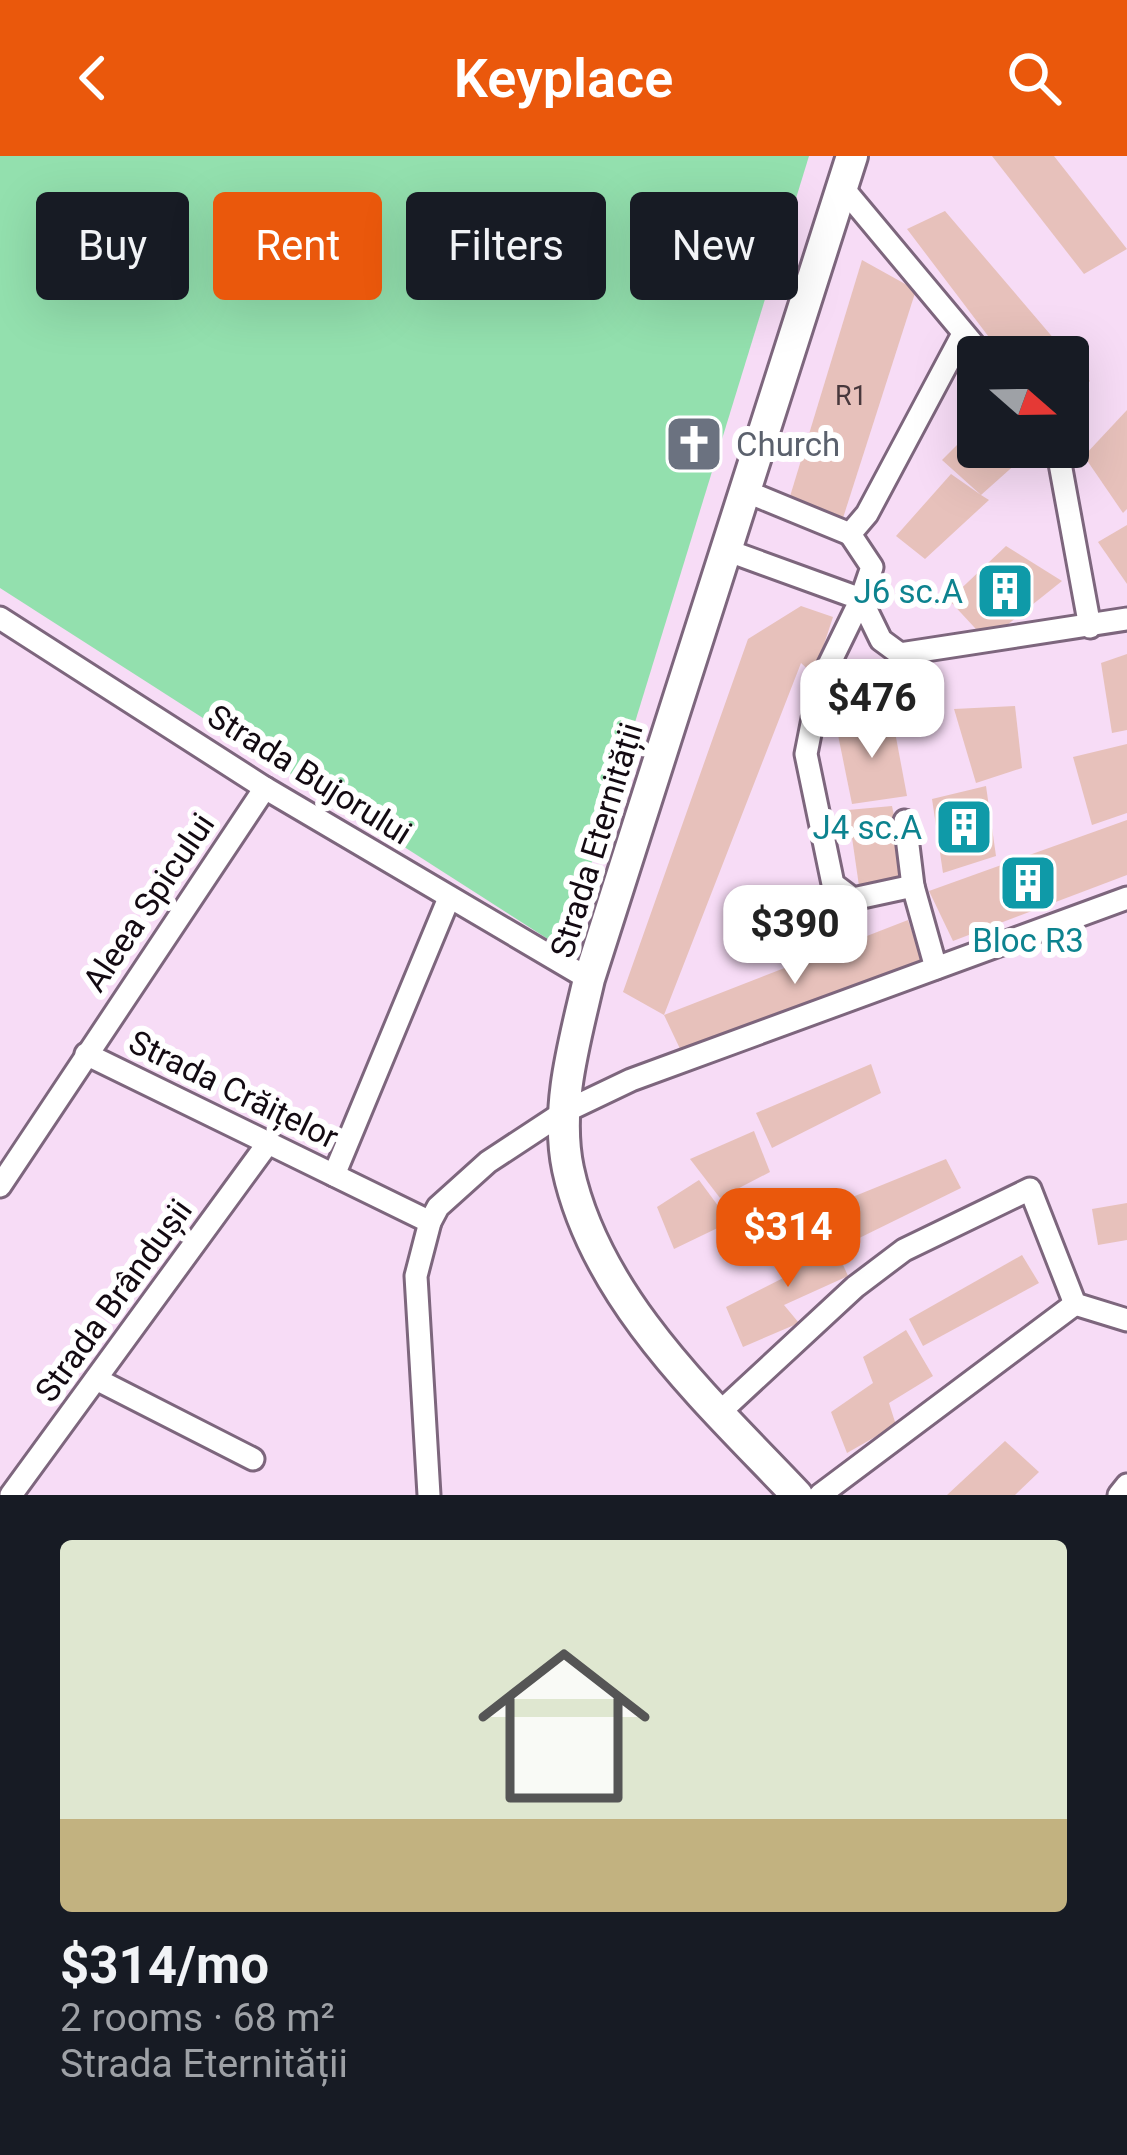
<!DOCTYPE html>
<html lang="en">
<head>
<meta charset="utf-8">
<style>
  body { margin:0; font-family:Roboto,sans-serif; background:#20242c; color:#f1f3f6; height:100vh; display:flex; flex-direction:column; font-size:45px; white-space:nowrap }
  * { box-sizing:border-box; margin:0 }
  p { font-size:39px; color:#9ea1a6 }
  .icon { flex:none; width:66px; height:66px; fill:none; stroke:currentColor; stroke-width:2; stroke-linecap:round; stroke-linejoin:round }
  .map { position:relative; height:1339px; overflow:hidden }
  .panel { display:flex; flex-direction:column; background:#171b24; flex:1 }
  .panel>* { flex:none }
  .banner { position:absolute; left:36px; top:36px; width:1056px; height:108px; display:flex; gap:24px }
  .needle { width:78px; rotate:110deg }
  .fabs { position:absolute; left:957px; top:180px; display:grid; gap:24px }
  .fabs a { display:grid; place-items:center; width:132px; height:132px; border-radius:12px; background:#171b24; box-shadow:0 12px 48px #0002; font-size:60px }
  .price { position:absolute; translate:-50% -102px; padding:0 27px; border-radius:24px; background:#fff; color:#222; font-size:39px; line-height:78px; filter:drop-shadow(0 3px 6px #0008) }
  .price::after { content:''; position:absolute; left:50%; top:72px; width:36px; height:27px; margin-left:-18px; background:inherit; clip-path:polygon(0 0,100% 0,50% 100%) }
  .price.current { background:#ea580c; color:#fff }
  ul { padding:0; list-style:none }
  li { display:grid; align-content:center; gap:24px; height:636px; padding:0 60px }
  li span { display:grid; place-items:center; height:372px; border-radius:12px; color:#555 }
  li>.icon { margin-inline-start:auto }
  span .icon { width:216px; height:216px; fill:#fffc; stroke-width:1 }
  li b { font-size:51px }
  .tag { padding:0 42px; border-radius:12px; background:#171b24; box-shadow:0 12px 48px #0002; font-size:42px; line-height:108px }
  .tag.current { background:#ea580c; color:#fff }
  header { display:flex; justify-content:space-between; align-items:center; height:156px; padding:0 60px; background:#ea580c; color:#fff; font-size:54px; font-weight:600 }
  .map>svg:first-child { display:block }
  .green { fill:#93e0ae }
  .building { fill:#e7c1bb }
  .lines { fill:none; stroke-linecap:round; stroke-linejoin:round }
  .street-casing { stroke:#7d667d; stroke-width:27 }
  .secondary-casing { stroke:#7d667d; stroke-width:36 }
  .street { stroke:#fff; stroke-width:21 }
  .secondary { stroke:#fff; stroke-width:30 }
  .labels { text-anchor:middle; stroke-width:12; stroke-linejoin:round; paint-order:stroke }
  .number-label { font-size:27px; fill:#48383c }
  .worship-label { font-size:33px; fill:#5b616d; stroke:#fff; text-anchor:start }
  .culture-label { font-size:33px; fill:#0d838f; stroke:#fff; text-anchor:end }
  .street-label { font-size:33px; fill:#130a12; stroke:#fff }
</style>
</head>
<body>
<header><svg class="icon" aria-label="back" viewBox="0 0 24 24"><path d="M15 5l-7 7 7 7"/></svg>Keyplace<svg class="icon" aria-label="search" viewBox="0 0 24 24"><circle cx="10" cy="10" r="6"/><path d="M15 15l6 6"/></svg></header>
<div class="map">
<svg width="1127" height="1339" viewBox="0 0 1127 1339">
  <rect width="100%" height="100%" fill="#f7dcf6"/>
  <!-- green -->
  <polygon class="green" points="0,0 809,0 565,794 0,432"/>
  <!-- building -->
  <g class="building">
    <polygon points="992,0 1054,0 1127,93 1084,118"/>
    <polygon points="945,55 1090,225 1068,243 1068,201 1004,201 907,73"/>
    <polygon points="862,104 916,134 843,362 788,347"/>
    <polygon points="1127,254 1127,353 1123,357 1084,300"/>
    <polygon points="978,268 978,291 1035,291 981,339 989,344 925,403 896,380 951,318 981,339 942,304"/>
    <polygon points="1127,369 1127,428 1098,386"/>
    <polygon points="1006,390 1062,425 987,485 949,444"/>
    <polygon points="801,450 833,461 814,519 801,507 664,859 623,836 748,483"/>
    <polygon points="1127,498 1127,574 1112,577 1101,507"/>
    <polygon points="1015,550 1022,612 976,627 954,553"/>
    <polygon points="892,560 907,640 852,648 837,574"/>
    <polygon points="1127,588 1127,657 1092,669 1073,601"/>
    <polygon points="986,630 996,700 943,717 932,643"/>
    <polygon points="892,650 907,722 859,730 848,654"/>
    <polygon points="1127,664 1127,719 953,785 929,735"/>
    <polygon points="908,764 922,805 682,897 664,859"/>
    <polygon points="871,908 881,937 772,992 756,957"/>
    <polygon points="754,975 770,1016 720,1042 690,1003"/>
    <polygon points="946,1003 961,1032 845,1089 823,1053"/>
    <polygon points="699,1024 730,1066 674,1093 657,1051"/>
    <polygon points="1127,1047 1127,1084 1098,1089 1092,1053"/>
    <polygon points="828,1075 848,1120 784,1149 799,1167 743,1191 726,1151 797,1115 789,1087"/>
    <polygon points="1022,1099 1039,1127 923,1190 909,1163"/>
    <polygon points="906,1174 933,1220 889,1247 896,1269 847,1297 831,1256 873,1227 863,1201"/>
    <polygon points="1005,1285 1039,1316 1015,1339 947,1339"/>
  </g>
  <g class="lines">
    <defs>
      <g id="street">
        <polyline points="842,31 984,201"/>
        <polyline points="1057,291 1090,471"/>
        <polyline points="745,335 850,378 867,358 963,178"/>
        <polyline points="850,378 872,411 861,443 881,484 900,498 1127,463"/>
        <polyline points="726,394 861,443 820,527 806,598 833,728 853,743 913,730"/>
        <polyline points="0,462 265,632 589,823"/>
        <polyline points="905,665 913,730 936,812"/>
        <polyline points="86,898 430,1066"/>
        <polyline points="334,1019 449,742"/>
        <polyline points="0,1030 265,632"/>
        <polyline points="96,1223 253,1303"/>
        <polyline points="719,1257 855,1131 904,1094 1030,1033 1075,1148 1127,1164"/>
        <polyline points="11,1339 268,987"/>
        <polyline points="429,1339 416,1120 430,1066 438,1051 488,1006 564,956 631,924 1127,742"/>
        <polyline points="820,1339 1075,1148"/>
        <polyline points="1119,1339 1127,1329"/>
      </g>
      <path id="secondary" d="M 797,1339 C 709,1246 596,1144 568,1013 C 555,951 575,884 589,823 L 852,0"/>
    </defs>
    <!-- street casing -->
    <use href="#street" class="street-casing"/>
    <!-- secondary casing -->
    <use href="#secondary" class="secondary-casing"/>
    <!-- street -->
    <use href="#street" class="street"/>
    <!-- secondary -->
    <use href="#secondary" class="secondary"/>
  </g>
  <!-- icons -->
  <defs>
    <symbol id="church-square" viewBox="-11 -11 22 22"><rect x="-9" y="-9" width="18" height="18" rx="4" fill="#6b7280" stroke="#fff"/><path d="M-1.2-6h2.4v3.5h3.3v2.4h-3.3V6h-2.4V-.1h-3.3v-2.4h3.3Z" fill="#fff"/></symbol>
    <symbol id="building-square" viewBox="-11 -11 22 22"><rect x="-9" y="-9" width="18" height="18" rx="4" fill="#0f9aa8" stroke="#fff"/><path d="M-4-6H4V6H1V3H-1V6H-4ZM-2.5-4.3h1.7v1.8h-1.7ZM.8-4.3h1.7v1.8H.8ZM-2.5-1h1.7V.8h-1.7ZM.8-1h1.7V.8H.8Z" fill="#fff"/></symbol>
  </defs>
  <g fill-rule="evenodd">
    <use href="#church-square" x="661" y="255" width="66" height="66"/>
    <use href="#building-square" x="972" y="402" width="66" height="66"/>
    <use href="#building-square" x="931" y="638" width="66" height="66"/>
    <use href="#building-square" x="995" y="694" width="66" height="66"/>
  </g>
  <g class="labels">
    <!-- number labels -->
    <g class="number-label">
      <text x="851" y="249">R1</text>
    </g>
    <!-- worship labels -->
    <g class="worship-label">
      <text x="736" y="300">Church</text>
    </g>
    <!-- culture labels -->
    <g class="culture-label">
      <text x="963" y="447">J6 sc.A</text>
      <text x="922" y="683">J4 sc.A</text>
      <text x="1028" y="796" text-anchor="middle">Bloc R3</text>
    </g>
    <!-- street labels -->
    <g class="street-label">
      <text transform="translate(310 618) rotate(32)" y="12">Strada Bujorului</text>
      <text transform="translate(596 684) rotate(-73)" y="12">Strada Eternității</text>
      <text transform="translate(148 746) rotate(-56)" y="12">Aleea Spicului</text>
      <text transform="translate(234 933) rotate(26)" y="12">Strada Crăițelor</text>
      <text transform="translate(113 1144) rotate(-54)" y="12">Strada Brândușii</text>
    </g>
  </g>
</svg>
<div class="fabs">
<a><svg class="needle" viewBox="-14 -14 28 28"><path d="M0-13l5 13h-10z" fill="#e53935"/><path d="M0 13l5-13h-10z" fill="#9ea1a6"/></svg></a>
</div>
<b class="price" style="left:872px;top:605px">$476</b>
<b class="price" style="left:795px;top:831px">$390</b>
<b class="price current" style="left:788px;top:1134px">$314</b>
<div class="banner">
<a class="tag">Buy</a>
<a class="tag current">Rent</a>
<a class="tag">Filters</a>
<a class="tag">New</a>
</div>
</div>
<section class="panel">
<ul>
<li><span style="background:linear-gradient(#dfe7d0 75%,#c2b280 0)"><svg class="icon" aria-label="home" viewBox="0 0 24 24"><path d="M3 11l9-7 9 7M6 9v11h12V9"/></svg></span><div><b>$314/mo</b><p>2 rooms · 68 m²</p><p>Strada Eternității</p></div></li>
</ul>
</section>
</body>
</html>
